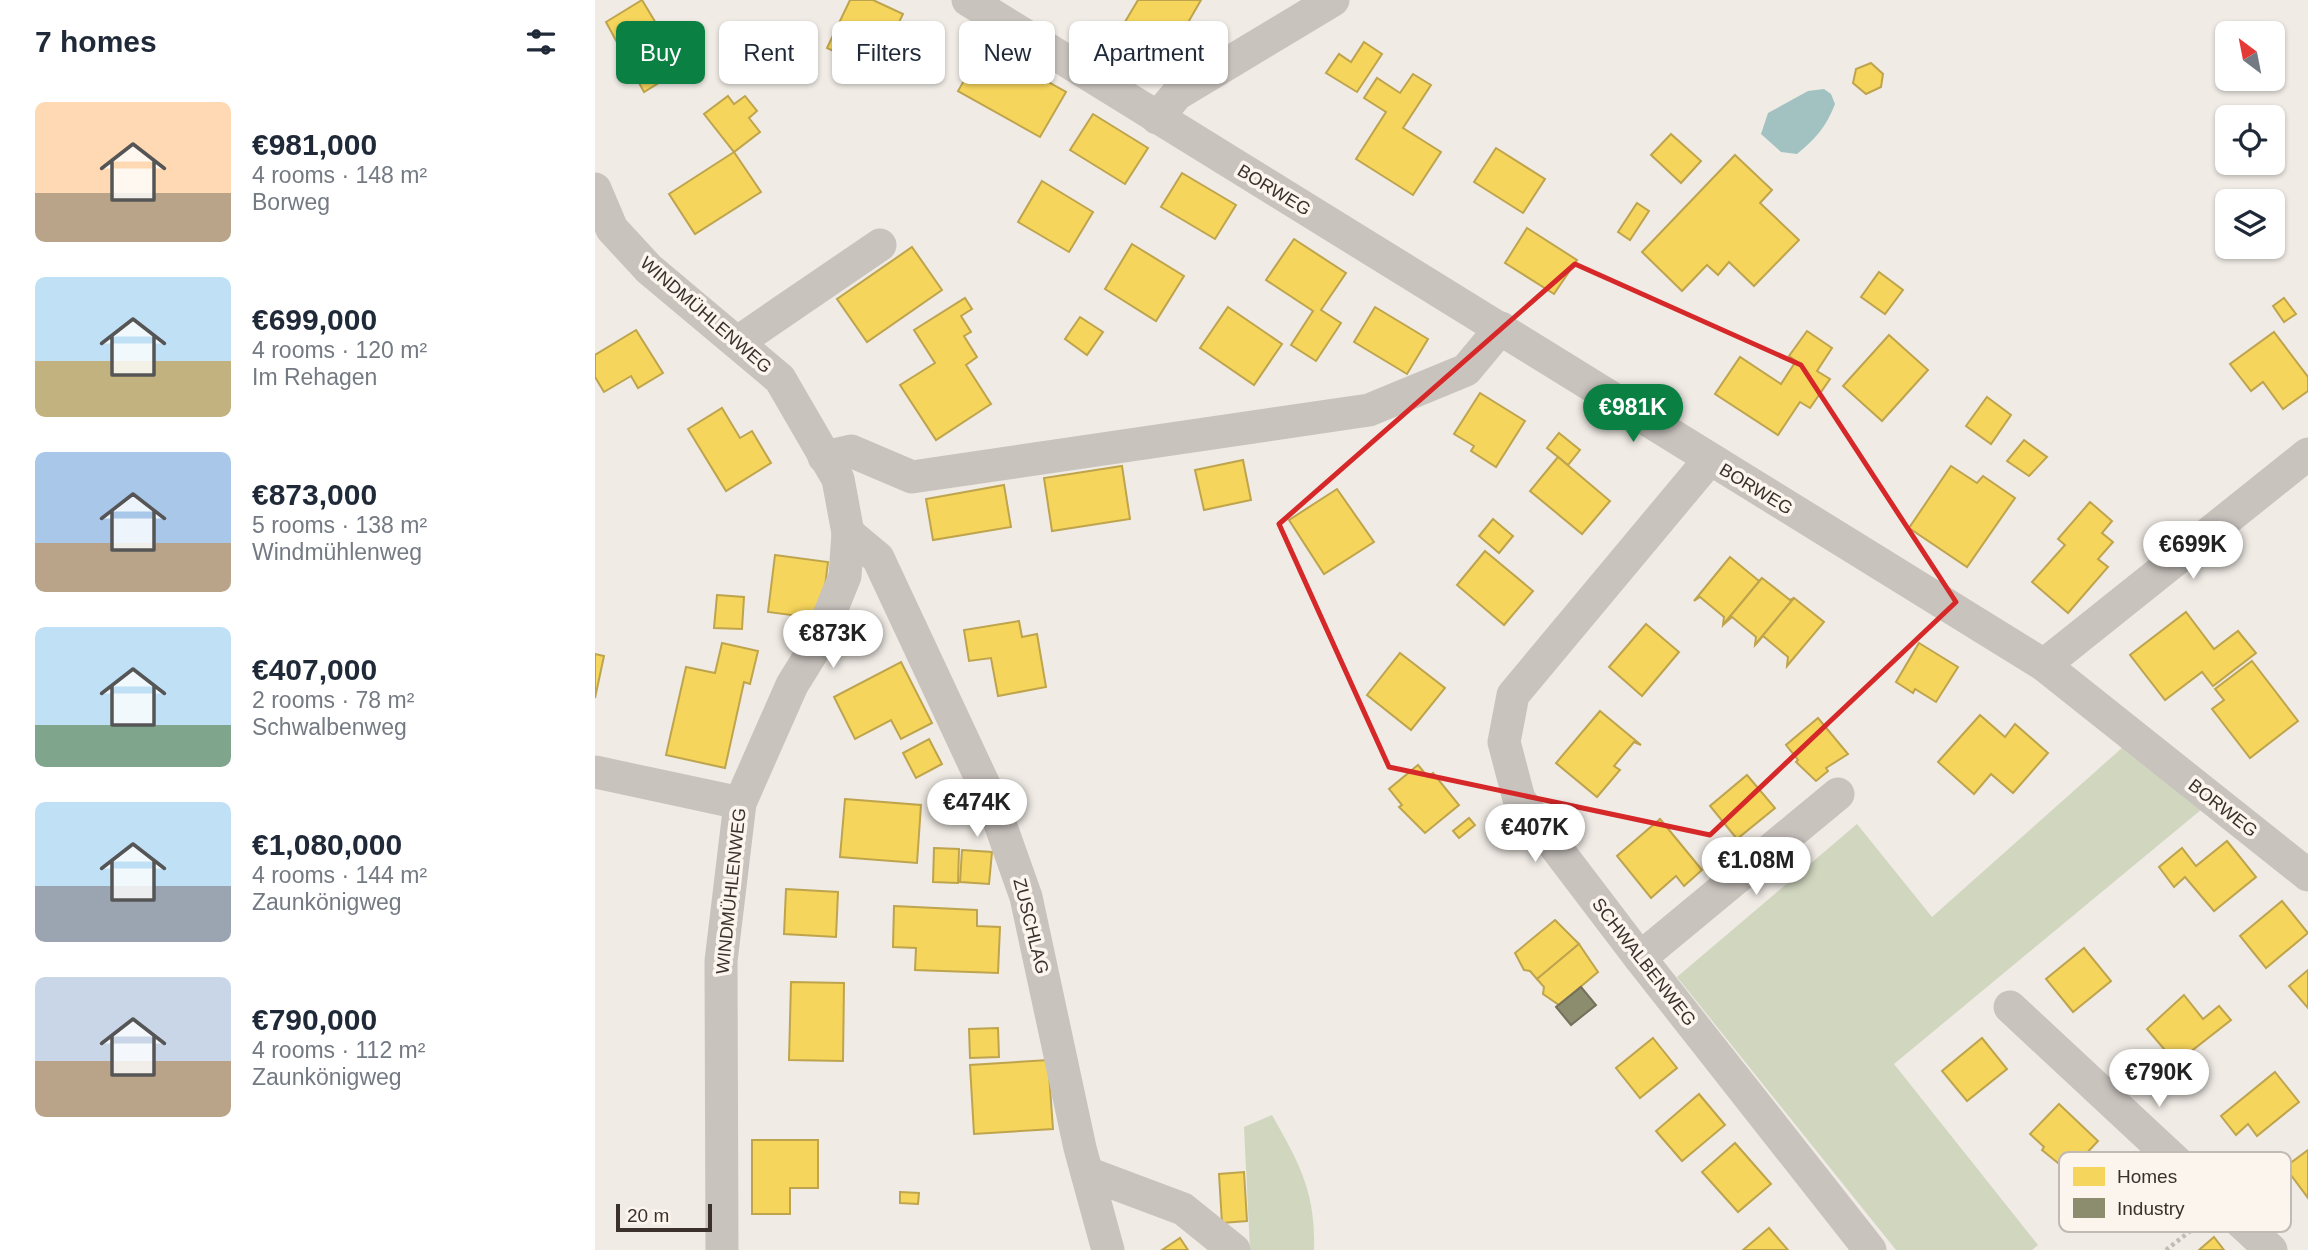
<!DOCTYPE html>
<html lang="en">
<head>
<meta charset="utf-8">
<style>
  body { margin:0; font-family:Arial,sans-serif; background:#f6f6f7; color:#1f2937; height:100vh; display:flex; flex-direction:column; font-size:26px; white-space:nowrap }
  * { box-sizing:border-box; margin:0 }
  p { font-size:23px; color:#747a83 }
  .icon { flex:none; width:38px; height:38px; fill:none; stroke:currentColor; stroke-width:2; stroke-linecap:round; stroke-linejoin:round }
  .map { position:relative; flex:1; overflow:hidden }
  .panel { display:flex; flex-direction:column; background:#fff; width:595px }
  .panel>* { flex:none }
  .top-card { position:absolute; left:21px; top:21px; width:665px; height:63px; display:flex; gap:14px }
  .needle { width:46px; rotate:328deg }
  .buttons { position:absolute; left:1620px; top:21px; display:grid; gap:14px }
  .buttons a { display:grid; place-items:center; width:70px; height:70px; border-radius:10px; background:#fff; box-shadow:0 2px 5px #0004; font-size:35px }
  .scale { position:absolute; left:21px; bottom:18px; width:96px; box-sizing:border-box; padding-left:7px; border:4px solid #3b302b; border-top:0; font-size:19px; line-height:24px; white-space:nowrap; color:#3b302b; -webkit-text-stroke:5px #fbf5ee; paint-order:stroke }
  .price { position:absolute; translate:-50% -60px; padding:0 16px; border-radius:24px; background:#fff; color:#222; font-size:23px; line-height:46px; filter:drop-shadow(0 2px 4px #0008) }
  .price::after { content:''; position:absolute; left:50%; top:42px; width:21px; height:16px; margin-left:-10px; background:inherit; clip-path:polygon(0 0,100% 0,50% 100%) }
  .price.current { background:#0b8043; color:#fff }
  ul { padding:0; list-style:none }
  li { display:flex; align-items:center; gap:21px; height:175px; padding:0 35px }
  li span { display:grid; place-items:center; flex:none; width:196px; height:140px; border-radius:10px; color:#555 }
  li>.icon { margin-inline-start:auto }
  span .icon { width:84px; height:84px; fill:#fffc; stroke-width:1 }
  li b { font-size:30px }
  h2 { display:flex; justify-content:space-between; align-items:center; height:84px; padding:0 35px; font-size:30px }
  .chip { padding:0 24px; border-radius:10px; background:#fff; box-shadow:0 2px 5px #0004; font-size:24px; line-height:63px }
  .chip.current { background:#0b8043; color:#fff }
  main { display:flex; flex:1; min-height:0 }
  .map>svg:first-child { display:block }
  .green { fill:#d1d6bf }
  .water { fill:#a1c2c1 }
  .homes { fill:#f6d55c; stroke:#bea44d; stroke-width:2 }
  .industry { fill:#8c8c6e; stroke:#74705a; stroke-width:2 }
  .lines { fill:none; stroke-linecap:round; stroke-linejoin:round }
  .path { stroke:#c2bbb6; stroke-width:4.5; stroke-dasharray:3.5 3.5; stroke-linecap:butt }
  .minor { stroke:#c9c3be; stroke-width:33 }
  .marked { fill:none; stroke:#d62828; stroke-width:5; stroke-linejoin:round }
  .labels { text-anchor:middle; stroke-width:7; stroke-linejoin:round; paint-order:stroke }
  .street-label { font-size:18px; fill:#3b302b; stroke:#fbf5ee }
  .key { fill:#fbf5ee; stroke:#c1bab4; stroke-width:2 }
  .key-label { font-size:19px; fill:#3b302b }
</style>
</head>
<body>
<main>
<section class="panel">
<h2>7 homes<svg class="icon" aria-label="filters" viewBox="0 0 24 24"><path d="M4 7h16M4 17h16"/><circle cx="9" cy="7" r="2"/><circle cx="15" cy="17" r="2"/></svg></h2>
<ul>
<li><span style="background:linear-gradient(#ffd9b3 65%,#b9a48a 0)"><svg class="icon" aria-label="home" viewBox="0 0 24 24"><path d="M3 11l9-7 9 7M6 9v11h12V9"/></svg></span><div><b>€981,000</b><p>4 rooms · 148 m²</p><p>Borweg</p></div></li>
<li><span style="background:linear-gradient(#bfe0f5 60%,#c2b280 0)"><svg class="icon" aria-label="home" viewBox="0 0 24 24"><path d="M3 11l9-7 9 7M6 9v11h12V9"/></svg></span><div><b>€699,000</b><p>4 rooms · 120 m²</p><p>Im Rehagen</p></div></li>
<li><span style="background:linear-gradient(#a9c7e8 65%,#b9a48a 0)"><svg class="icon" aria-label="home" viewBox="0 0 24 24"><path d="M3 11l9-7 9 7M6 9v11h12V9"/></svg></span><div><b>€873,000</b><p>5 rooms · 138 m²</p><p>Windmühlenweg</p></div></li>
<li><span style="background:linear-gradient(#bfe0f5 70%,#7fa58c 0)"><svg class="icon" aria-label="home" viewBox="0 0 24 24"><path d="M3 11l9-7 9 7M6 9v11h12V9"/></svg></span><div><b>€407,000</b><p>2 rooms · 78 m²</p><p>Schwalbenweg</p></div></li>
<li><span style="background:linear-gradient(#bfe0f5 60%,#9aa5b1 0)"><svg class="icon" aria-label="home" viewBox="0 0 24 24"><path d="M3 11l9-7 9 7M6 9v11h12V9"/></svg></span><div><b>€1,080,000</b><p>4 rooms · 144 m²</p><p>Zaunkönigweg</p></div></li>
<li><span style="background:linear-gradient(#c9d6e8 60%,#b9a48a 0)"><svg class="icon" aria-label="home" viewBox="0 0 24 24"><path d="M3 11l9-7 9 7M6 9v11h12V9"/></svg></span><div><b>€790,000</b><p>4 rooms · 112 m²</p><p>Zaunkönigweg</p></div></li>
</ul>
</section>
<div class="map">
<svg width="1713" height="1250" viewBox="0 0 1713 1250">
  <rect width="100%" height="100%" fill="#f0ebe5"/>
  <!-- green -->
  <g class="green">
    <polygon points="1528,747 1607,809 1299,1064 1443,1245 1437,1250 1301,1250 1082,977 1262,824 1337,917"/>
    <path d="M 677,1115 C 704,1163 721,1192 719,1250 L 655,1250 L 649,1127 Z"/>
  </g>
  <!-- water -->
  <path class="water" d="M 1229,89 L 1236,94 L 1240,104 C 1231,127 1221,138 1202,154 L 1186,152 L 1166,134 L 1173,113 L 1213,91 Z"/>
  <!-- homes -->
  <g class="homes">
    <polygon points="47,0 88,68 49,92 11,22"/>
    <polygon points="255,0 278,0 308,14 293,45 279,38 266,64 232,48"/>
    <polygon points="543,0 606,0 575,54 527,27"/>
    <polygon points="769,42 787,54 762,92 731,73 744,54 756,62"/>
    <polygon points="389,46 471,92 445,137 363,91"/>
    <polygon points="1276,63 1288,74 1286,87 1271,94 1258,83 1261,69"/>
    <polygon points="818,74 836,85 808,128 846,152 818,195 761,159 791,112 769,98 782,78 805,93"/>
    <polygon points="133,96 139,104 150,96 162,111 154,118 165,132 139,152 109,114"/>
    <polygon points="498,114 553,148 530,184 475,150"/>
    <polygon points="1076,134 1106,161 1086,183 1056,155"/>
    <polygon points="901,148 950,179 928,213 879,182"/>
    <polygon points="139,152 166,192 100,234 74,194"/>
    <polygon points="1140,155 1177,190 1165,203 1204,240 1159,286 1134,262 1123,275 1112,265 1087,291 1047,252"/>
    <polygon points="587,173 641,205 620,239 566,207"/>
    <polygon points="447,181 498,212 474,252 423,222"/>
    <polygon points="1042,203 1054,211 1035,240 1023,232"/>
    <polygon points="932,228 982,260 959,294 910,263"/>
    <polygon points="699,239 751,273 726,310 746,323 721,361 696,345 718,311 671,280"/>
    <polygon points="537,244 589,276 561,321 510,289"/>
    <polygon points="317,247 347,290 272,342 242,299"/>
    <polygon points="1284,272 1308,290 1290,314 1266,297"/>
    <polygon points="370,298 377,309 366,316 376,332 369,336 382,357 371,365 396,404 341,440 305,385 340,363 319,330"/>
    <polygon points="1689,298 1701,314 1689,322 1678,306"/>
    <polygon points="633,307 687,344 659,385 605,348"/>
    <polygon points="780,307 833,339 812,374 759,342"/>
    <polygon points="485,317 508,332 492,355 470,339"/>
    <polygon points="41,330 68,373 43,388 36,376 9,392 0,377 0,355"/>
    <polygon points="1212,331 1237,348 1222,371 1235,379 1215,408 1205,402 1183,435 1120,394 1145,357 1186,384 1201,361 1194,356"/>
    <polygon points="1679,332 1713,377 1713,391 1688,409 1668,382 1656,391 1635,364"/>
    <polygon points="1294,335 1333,370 1287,421 1248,386"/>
    <polygon points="885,393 930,421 901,467 876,451 879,446 859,434"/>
    <polygon points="1392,397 1416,415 1396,444 1371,426"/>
    <polygon points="127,408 145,438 157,431 176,463 131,491 93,429"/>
    <polygon points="964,433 985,450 973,465 952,448"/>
    <polygon points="1429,440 1452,457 1434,476 1412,461"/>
    <polygon points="963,457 1015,501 987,534 935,491"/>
    <polygon points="648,460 656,500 609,510 600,470"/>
    <polygon points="527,466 535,519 457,531 449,478"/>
    <polygon points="1356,466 1382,483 1388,476 1420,498 1372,567 1314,528"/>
    <polygon points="409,485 416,527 338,540 331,499"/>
    <polygon points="742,489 779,542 729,574 694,520"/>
    <polygon points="1495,502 1517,521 1507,533 1518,542 1503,559 1513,567 1473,613 1437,582 1470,545 1463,539"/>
    <polygon points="898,519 918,536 904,553 884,536"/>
    <polygon points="890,551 938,591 909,625 862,585"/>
    <polygon points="180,555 233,562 226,619 173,612"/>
    <polygon points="1135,557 1164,581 1167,578 1128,625 1129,617 1105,597 1099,601"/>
    <polygon points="1167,578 1195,600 1199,598 1160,645 1161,637 1137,617 1128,625"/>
    <polygon points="122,595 149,597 147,629 119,628"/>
    <polygon points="1199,598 1229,622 1192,666 1193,657 1168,636 1160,645"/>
    <polygon points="1591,612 1619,649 1643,631 1661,653 1618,686 1607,672 1570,700 1535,655"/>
    <polygon points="424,621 427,637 442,634 451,687 403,696 396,658 374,661 369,630"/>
    <polygon points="1051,624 1084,652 1047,696 1014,667"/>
    <polygon points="127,643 163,651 155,684 149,682 130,768 71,755 91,667 120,673"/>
    <polygon points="1324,643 1363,667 1341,702 1320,689 1318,693 1301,682"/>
    <polygon points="805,653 850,688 816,730 772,695"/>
    <polygon points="0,654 9,656 0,698"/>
    <polygon points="1657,661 1703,721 1655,758 1617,709 1629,700 1620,689"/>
    <polygon points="306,662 337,723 306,739 296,720 260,739 239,697"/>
    <polygon points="1005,711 1046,745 1039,742 1019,766 1025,770 1002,797 961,763"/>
    <polygon points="1385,715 1410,737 1420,724 1453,753 1418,793 1396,774 1379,794 1343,762"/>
    <polygon points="1223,718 1253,754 1231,768 1233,771 1221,781 1201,762 1203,760 1191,745"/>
    <polygon points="334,739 347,764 321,778 308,753"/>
    <polygon points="823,765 833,777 838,773 864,805 830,833 804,807 807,805 794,789"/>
    <polygon points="1152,775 1180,808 1142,839 1115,806"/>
    <polygon points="250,799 326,805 322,863 245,857"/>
    <polygon points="874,818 880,825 864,838 858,831"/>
    <polygon points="1065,819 1107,870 1089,886 1081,876 1056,898 1022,856"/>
    <polygon points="1632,841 1661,877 1619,911 1590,877 1579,887 1564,867 1587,848 1601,866"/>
    <polygon points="339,848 364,849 363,883 338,882"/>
    <polygon points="367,850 397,852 394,884 365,882"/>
    <polygon points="191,889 243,892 241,937 189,934"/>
    <polygon points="1687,901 1713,933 1671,968 1645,936"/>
    <polygon points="299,906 382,910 382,926 405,927 403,973 320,970 321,948 298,947"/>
    <polygon points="960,920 984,944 942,979 935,971 929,970 920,953"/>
    <polygon points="984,944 1003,972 964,1005 948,994 949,987 942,979"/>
    <polygon points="1489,948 1516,981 1478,1012 1451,979"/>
    <polygon points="1713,970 1713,1008 1694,986"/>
    <polygon points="196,982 249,983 248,1061 194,1060"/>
    <polygon points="1589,995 1608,1019 1624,1006 1636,1020 1581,1063 1552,1029"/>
    <polygon points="403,1028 404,1057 375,1058 374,1029"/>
    <polygon points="1058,1038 1082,1068 1045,1098 1021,1068"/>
    <polygon points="1387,1038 1412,1069 1372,1101 1347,1071"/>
    <polygon points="453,1060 458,1129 379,1134 375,1065"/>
    <polygon points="1680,1072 1704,1102 1662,1136 1653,1124 1641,1135 1626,1116"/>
    <polygon points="1104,1094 1130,1125 1087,1161 1061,1131"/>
    <polygon points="1464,1104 1503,1141 1474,1172 1447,1150 1449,1147 1435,1134"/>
    <polygon points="157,1140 223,1140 223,1188 195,1188 195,1214 157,1214"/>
    <polygon points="1140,1143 1176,1184 1143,1212 1107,1172"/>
    <polygon points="1713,1150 1713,1198 1690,1167"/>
    <polygon points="649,1172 652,1221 627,1223 624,1174"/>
    <polygon points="305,1192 324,1193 323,1204 305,1203"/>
    <polygon points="1174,1228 1193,1250 1148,1250"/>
    <polygon points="1619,1237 1629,1250 1604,1250"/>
    <polygon points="585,1238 593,1250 567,1250"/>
  </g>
  <!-- industry -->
  <polygon class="industry" points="986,987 1001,1005 976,1025 961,1007"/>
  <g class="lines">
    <!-- path -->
    <polyline class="path" points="1571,1250 1603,1225"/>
    <!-- minor -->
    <g class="minor">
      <polyline points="373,0 1449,665 1713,875"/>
      <polyline points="562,118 582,94 738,0"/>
      <polyline points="0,189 17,229 54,269 185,379 243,479 253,533 250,576 223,643 197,685 145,803 126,961 127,1250"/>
      <polyline points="143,342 285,245"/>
      <polyline points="229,457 256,451 317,477 774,410 871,370 906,328"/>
      <polyline points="1114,460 918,695 909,742 924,799 1045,958 1275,1250"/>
      <polyline points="253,533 283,558 398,804 431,897 485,1148 513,1250"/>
      <polyline points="1449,665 1713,454"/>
      <polyline points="0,772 145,803"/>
      <polyline points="1045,958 1243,794"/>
      <polyline points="1415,1007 1676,1250"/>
      <polyline points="492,1173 588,1209 639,1250"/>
    </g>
  </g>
  <!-- marked area -->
  <path class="marked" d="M 980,264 L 1206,365 L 1361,602 L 1115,835 L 794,767 L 684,524 Z"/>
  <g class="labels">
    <!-- street labels -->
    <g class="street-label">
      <text transform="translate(679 190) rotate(31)" y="6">BORWEG</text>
      <text transform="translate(111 315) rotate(41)" y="6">WINDMÜHLENWEG</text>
      <text transform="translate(1161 489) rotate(31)" y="6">BORWEG</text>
      <text transform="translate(1628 808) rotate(38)" y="6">BORWEG</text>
      <text transform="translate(136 891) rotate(-84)" y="6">WINDMÜHLENWEG</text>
      <text transform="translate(436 926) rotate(76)" y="6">ZUSCHLAG</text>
      <text transform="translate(1049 962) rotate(52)" y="6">SCHWALBENWEG</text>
    </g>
  </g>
  <!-- legend -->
  <rect x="1464" y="1152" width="232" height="80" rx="10" class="key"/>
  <rect x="1478" y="1167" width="32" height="19" fill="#f6d55c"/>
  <rect x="1478" y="1198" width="32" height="20" fill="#8c8c6e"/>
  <g class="key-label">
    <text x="1522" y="1183">Homes</text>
    <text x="1522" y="1215">Industry</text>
  </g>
</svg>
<div class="buttons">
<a><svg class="needle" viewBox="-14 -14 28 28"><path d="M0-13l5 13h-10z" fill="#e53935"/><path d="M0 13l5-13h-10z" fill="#747a83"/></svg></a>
<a><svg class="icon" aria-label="locate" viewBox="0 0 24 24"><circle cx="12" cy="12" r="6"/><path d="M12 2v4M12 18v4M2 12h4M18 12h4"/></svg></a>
<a><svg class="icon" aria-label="layers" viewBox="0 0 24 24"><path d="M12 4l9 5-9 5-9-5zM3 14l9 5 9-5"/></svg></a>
</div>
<div class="scale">20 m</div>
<b class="price current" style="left:1038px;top:444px">€981K</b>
<b class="price" style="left:1598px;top:581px">€699K</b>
<b class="price" style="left:238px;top:670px">€873K</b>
<b class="price" style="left:382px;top:839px">€474K</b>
<b class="price" style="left:940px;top:864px">€407K</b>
<b class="price" style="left:1161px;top:897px">€1.08M</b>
<b class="price" style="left:1564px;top:1109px">€790K</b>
<div class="top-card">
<a class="chip current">Buy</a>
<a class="chip">Rent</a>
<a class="chip">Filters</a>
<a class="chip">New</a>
<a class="chip">Apartment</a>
</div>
</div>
</main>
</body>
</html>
